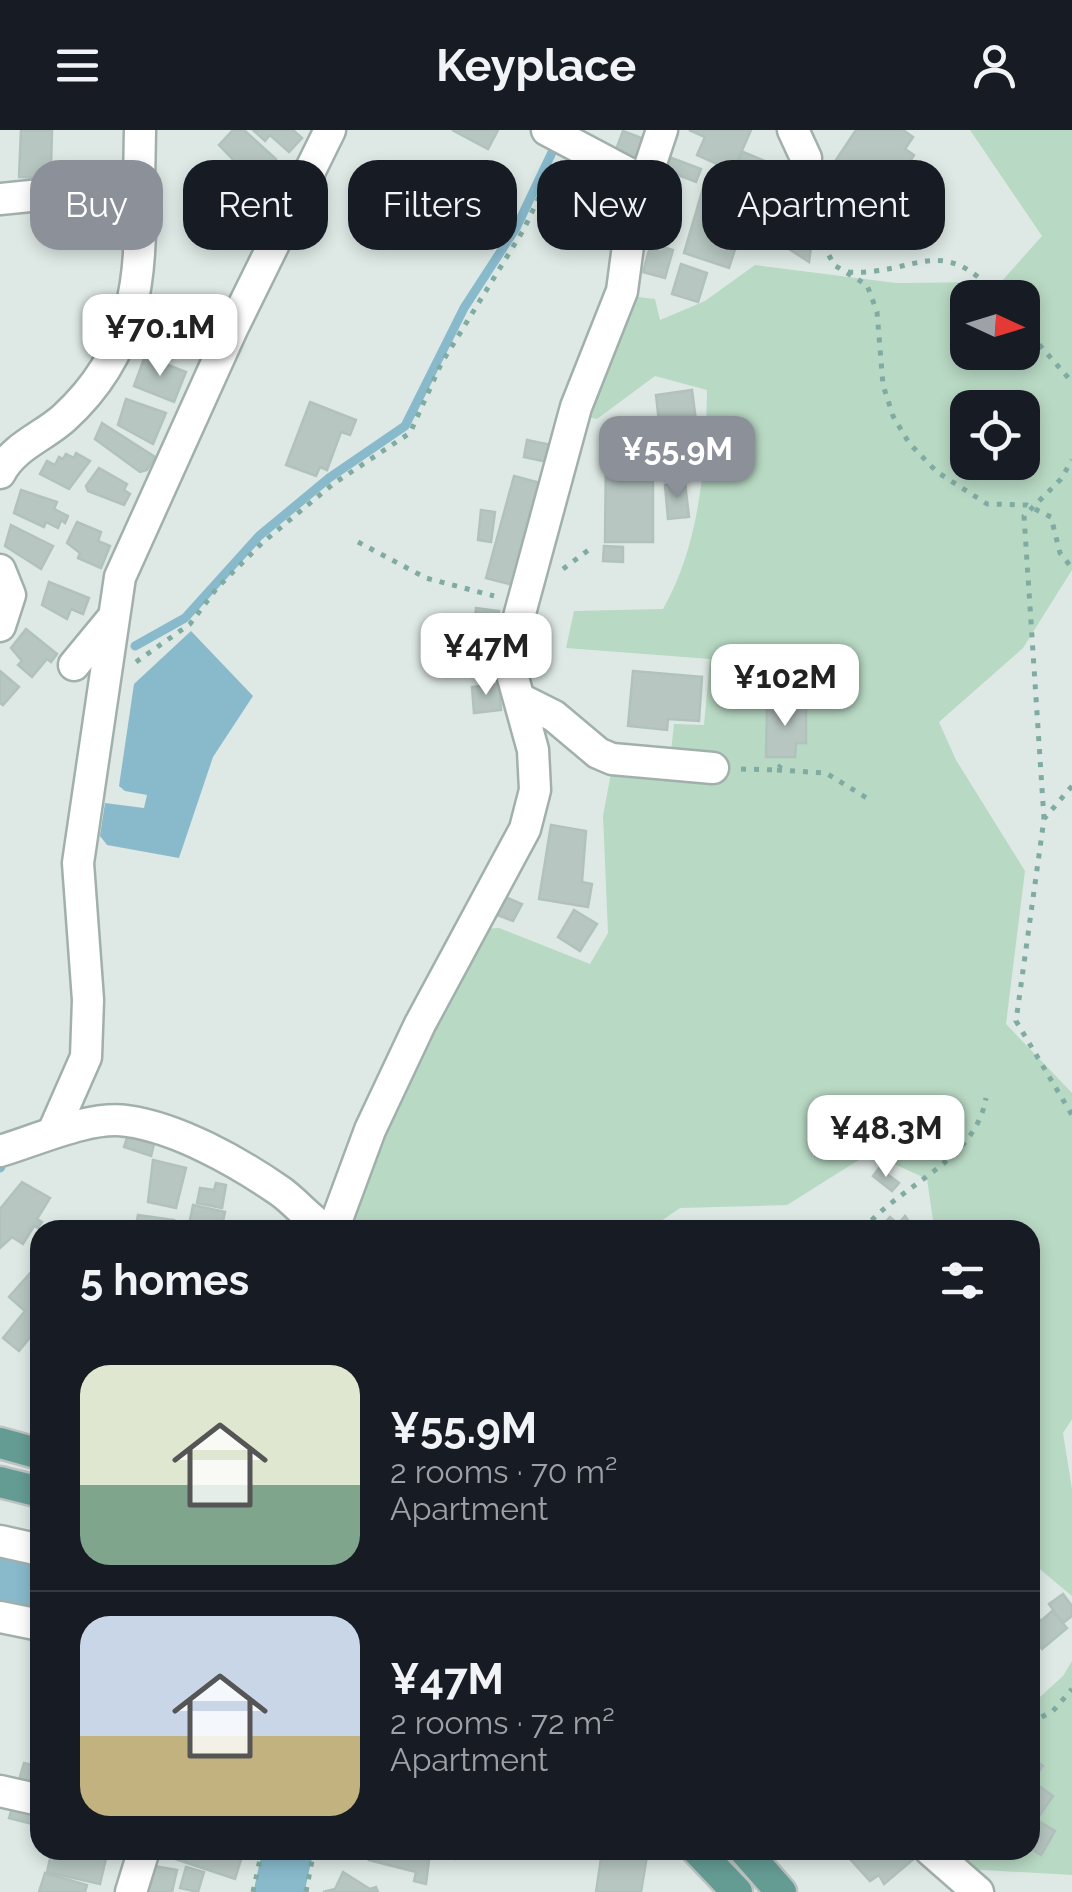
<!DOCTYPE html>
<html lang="en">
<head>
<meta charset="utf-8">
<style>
  body { margin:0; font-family:Raleway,sans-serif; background:#242831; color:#f1f3f6; height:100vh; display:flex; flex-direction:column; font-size:38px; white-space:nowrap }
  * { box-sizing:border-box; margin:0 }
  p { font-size:32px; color:#9ea1a6 }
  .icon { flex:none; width:55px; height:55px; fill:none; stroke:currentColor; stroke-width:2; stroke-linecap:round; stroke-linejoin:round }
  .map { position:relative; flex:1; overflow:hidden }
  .drawer { position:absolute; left:30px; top:1090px; width:1010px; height:640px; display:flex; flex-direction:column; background:#171b24; border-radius:30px; box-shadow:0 5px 15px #0003 }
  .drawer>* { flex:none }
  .top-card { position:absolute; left:30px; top:30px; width:1012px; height:90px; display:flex; gap:20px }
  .needle { width:65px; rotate:94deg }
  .tools { position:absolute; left:950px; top:150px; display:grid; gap:20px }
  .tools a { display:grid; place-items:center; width:90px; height:90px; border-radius:20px; background:#171b24; box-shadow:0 5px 15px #0003; font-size:50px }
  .price { position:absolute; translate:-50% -85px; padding:0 22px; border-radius:20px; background:#fff; color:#222; font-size:32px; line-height:65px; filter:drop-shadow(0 2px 5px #0008) }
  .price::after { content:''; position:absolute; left:50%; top:60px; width:30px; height:22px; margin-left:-15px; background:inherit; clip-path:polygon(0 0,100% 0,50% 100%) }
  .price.current { background:#8c9099; color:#fff }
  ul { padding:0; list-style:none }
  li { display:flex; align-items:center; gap:30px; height:250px; padding:0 50px }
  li+li { border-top:2px solid #363941 }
  li span { display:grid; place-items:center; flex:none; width:280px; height:200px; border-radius:30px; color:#555 }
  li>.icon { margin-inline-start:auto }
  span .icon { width:120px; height:120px; fill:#fffc; stroke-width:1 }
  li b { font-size:42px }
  h2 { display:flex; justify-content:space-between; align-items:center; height:120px; padding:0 50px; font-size:42px }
  .chip { padding:0 35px; border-radius:30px; background:#171b24; box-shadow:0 5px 15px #0003; font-size:35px; line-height:90px }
  .chip.current { background:#8c9099; color:#fff }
  header { display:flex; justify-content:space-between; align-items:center; height:130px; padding:0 50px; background:#171b24; font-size:45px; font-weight:700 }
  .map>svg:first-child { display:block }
  .green { fill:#b8d9c4; fill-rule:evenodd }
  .water { fill:#88bacc }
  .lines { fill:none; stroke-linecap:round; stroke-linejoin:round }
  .stream { stroke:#88bacc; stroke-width:9 }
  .river { stroke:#88bacc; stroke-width:50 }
  .building { fill:#b7c6c1; stroke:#b1c2bd; stroke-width:2.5 }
  .minor-casing { stroke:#a1b0ac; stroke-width:35 }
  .major-casing { stroke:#bcc3c2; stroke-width:35 }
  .path { stroke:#80aba2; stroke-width:5; stroke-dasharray:5 8; stroke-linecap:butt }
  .minor { stroke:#fff; stroke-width:30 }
  .major { stroke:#649c94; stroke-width:30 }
</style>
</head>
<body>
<header><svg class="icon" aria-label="menu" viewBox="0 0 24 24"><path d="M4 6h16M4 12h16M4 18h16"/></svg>Keyplace<svg class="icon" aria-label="person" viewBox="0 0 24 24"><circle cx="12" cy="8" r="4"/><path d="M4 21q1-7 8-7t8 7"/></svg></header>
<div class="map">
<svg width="1072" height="1762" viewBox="0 0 1072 1762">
  <rect width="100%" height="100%" fill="#dee9e5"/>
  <!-- green -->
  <g class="green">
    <path d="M 970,0 L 1072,0 L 1072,440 L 1023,518 L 939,592 L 956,630 L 1025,741 L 1006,894 L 1072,963 L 1072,1289 L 1063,1303 L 1072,1359 L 1072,1466 L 1030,1431 L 1030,1100 L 923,1100 L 933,1090 L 927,1049 L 870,1023 L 787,1075 L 680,1078 L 648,1100 L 343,1100 L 478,799 L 499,798 L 590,834 L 608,803 L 603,686 L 611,643 L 669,639 L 674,594 L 704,595 L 710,529 L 566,518 L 574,481 L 663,479 C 700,414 706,334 707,260 L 655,246 L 597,289 L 582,286 L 629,166 L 655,169 L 660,190 L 705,171 L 755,135 L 896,153 L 1001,152 L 1042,106 ZM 968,168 L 1022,168 L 1022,222 L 968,222 ZM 968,278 L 1022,278 L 1022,332 L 968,332 Z"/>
    <polygon points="1072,1531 1072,1745 965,1739 947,1720 1030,1720 1030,1576 1063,1546"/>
  </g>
  <!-- water -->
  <polygon class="water" points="191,501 253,566 213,627 179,728 107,715 100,706 105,673 144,678 147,665 125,661 119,656 134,554"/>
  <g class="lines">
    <!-- stream -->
    <g class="stream">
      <polyline points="135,516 185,488 259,406 329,348 405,296 464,178 516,98 556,14"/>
      <polyline points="0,1038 1,1037"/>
    </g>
    <!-- river -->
    <g class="river">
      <polyline points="0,1448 40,1457"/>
      <polyline points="279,1762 288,1720"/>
    </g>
  </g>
  <!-- building -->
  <g class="building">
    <polygon points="21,0 52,1 51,38 44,38 44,48 19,47"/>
    <polygon points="233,0 244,0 276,29 259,48 250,39 246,43 219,15"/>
    <polygon points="253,0 293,0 302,8 289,22 270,5 265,11"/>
    <polygon points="452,0 498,0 488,19"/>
    <polygon points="689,0 751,0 733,41 697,25 705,7"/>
    <polygon points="856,0 903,0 913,7 905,19 914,25 904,41 894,35 873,68 830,39"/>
    <polygon points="623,1 644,9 635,32 614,25"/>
    <polygon points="743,22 772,34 762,59 733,47"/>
    <polygon points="669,27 701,39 696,52 665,40"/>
    <polygon points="706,48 743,59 739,73 749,76 729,138 684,123"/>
    <polygon points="790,54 817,65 805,105 812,110 809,132 769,106"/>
    <polygon points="844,69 856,82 839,97 828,83"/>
    <polygon points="651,113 673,120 665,148 643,142"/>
    <polygon points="681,134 707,143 698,172 672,164"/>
    <polygon points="145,226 186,242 174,272 134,256"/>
    <polygon points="692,260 699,314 662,319 656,265"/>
    <polygon points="126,269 166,283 153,314 118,295"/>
    <polygon points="310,272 356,290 350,305 341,302 327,340 320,337 316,346 286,335"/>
    <polygon points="102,293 155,327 147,340 140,342 95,309"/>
    <polygon points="527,310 551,315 547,332 524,327"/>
    <polygon points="76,323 90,331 69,359 40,344 47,331 55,335 59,327 63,329 66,324 74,328"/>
    <polygon points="606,323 636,324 636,348 653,348 653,412 605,412"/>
    <polygon points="99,338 127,354 124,360 130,364 124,375 88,361 86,356"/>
    <polygon points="514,346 540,353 513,455 486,448"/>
    <polygon points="685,353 689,387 668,389 665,355"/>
    <polygon points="21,360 57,372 54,379 68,386 65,393 61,390 58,398 46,392 44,397 14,383"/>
    <polygon points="481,380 495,382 491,412 478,410"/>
    <polygon points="77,392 101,402 98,411 110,416 101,438 78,428 80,423 67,413"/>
    <polygon points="11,395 53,416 41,439 5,416"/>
    <polygon points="604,416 623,417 623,432 603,431"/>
    <polygon points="49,452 89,468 83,484 71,479 67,489 42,475"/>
    <polygon points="476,478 499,481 494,523 472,520"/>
    <polygon points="26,499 57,524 51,532 47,529 32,547 18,535 22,531 11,518"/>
    <polygon points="0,541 19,557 3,575 0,573"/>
    <polygon points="633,541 702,547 699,591 668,589 667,600 628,596"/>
    <polygon points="499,554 501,580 474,583 472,557"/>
    <polygon points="767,574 806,575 806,613 796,613 795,627 766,627"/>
    <polygon points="551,695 586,701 582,752 592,754 588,777 539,769"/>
    <polygon points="503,766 522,774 513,791 495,784"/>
    <polygon points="574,780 597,794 580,821 558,807"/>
    <polygon points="128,1005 154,1014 151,1026 124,1017"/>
    <polygon points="153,1030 186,1038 176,1078 148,1072"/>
    <polygon points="879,1038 899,1053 892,1061 873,1046"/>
    <polygon points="22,1052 50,1068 37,1089 42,1092 38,1098 34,1096 23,1114 12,1107 0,1118 0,1079"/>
    <polygon points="216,1053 226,1055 222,1078 197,1073 200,1058 214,1060"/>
    <polygon points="193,1075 225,1082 221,1100 188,1100"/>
    <polygon points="138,1085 174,1090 173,1100 136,1096"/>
    <polygon points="905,1086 915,1100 878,1100 890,1087 898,1094"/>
    <polygon points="40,1132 40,1195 19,1221 3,1208 25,1181 9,1167"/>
    <polygon points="1063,1464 1072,1476 1072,1486 1063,1493 1049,1474"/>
    <polygon points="1032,1480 1041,1491 1052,1481 1067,1498 1042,1519 1030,1505"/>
    <polygon points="1030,1626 1043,1636 1032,1651 1053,1666 1030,1699"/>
    <polygon points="24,1633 40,1637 40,1663 17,1657"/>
    <polygon points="13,1675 40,1681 40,1696 9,1688"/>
    <polygon points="1040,1692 1055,1701 1041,1725 1030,1718"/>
    <polygon points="52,1720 108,1720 100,1754 47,1742"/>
    <polygon points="164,1720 244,1720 235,1749 163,1725"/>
    <polygon points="372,1720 458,1720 455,1729 430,1722 426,1754 414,1751 416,1742 369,1730"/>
    <polygon points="609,1720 648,1720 641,1762 596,1762 602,1722"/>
    <polygon points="842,1720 909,1720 916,1727 884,1754 879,1745 870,1751"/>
    <polygon points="149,1735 177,1740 172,1762 143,1762"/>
    <polygon points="186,1737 204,1742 198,1762 180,1758"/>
    <polygon points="343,1742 370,1759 376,1757 378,1762 323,1762 335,1759"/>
    <polygon points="45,1743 87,1755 85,1762 39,1762"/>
  </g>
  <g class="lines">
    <defs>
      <g id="minor">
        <polyline points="547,0 645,52"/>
        <polyline points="793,0 806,28"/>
        <polyline points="0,69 139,55 140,0"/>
        <path d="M 0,343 C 14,316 43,307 64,288 C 135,223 144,147 139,55"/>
        <polyline points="0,440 10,465 0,496"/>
        <polyline points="74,535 112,489"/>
        <polyline points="520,569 554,586 598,623 612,629 713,638"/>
        <polyline points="53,1002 86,927 88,870 78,733 120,447 232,199 330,0"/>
        <path d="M 0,1021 C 35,1011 90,985 127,991 C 178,998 238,1032 280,1061 C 297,1073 309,1090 327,1100"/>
        <polyline points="333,1100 370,1000 420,894 525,699 535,660 533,620 512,544 513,509 576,277 622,161 631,93 662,0"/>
        <polyline points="0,1411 40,1420"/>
        <polyline points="0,1487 40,1495"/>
        <polyline points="0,1661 40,1670"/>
        <polyline points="930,1720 978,1762"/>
        <polyline points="131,1762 144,1720"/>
      </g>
      <g id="major">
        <polyline points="0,1313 40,1324"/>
        <polyline points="0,1352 40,1362"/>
        <polyline points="697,1720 737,1762"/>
        <polyline points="744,1720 781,1762"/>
      </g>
    </defs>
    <!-- minor casing -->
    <use href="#minor" class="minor-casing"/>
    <!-- major casing -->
    <use href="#major" class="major-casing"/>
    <!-- path -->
    <g class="path">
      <polyline points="824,49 822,112 834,135 867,155 877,182 883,255 893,286 909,313 937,342 987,374 1027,375 1051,387 1060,423 1072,438"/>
      <path d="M 848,142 C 916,146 941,100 999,168"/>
      <polyline points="1022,195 1072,252"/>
      <polyline points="358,412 426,448 494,466"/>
      <polyline points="563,439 591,418"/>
      <polyline points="136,532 190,494 217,458 262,413 333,354 410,303 441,234 524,99 554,35"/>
      <polyline points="741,639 777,640 781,635"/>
      <polyline points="777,640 826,643 870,670"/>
      <polyline points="1072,656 1044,689 1016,891 1072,985"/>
      <polyline points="1044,689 1024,386 1061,349 1072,330"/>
      <path d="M 863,1100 C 899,1055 975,1032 986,968"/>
      <polyline points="1030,1593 1053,1581 1072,1559"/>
      <polyline points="253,1762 262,1720"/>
      <polyline points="306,1762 314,1720"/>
    </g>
    <!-- minor -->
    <use href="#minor" class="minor"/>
    <!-- major -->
    <use href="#major" class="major"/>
  </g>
</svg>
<div class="tools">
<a><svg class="needle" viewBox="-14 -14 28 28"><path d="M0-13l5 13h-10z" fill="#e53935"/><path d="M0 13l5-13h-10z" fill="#9ea1a6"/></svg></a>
<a><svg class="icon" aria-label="locate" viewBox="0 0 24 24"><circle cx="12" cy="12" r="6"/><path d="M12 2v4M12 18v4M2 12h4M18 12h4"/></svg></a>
</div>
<b class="price" style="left:160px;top:249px">¥70.1M</b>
<b class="price current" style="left:677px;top:371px">¥55.9M</b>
<b class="price" style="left:486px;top:568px">¥47M</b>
<b class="price" style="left:785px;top:599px">¥102M</b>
<b class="price" style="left:886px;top:1050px">¥48.3M</b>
<div class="top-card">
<a class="chip current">Buy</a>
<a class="chip">Rent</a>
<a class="chip">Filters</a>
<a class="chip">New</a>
<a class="chip">Apartment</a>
</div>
<section class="drawer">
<h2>5 homes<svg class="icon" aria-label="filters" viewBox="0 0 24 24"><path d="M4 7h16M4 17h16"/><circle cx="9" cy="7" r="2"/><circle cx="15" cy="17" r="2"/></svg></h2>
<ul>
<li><span style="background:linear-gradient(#dfe7d0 60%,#7fa58c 0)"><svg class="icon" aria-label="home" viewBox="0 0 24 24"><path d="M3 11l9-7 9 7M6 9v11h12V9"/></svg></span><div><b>¥55.9M</b><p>2 rooms · 70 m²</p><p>Apartment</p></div></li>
<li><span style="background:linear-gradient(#c9d6e8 60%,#c2b280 0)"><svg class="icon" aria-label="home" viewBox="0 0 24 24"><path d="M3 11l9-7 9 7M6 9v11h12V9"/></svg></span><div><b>¥47M</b><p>2 rooms · 72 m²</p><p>Apartment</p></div></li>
</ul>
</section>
</div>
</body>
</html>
